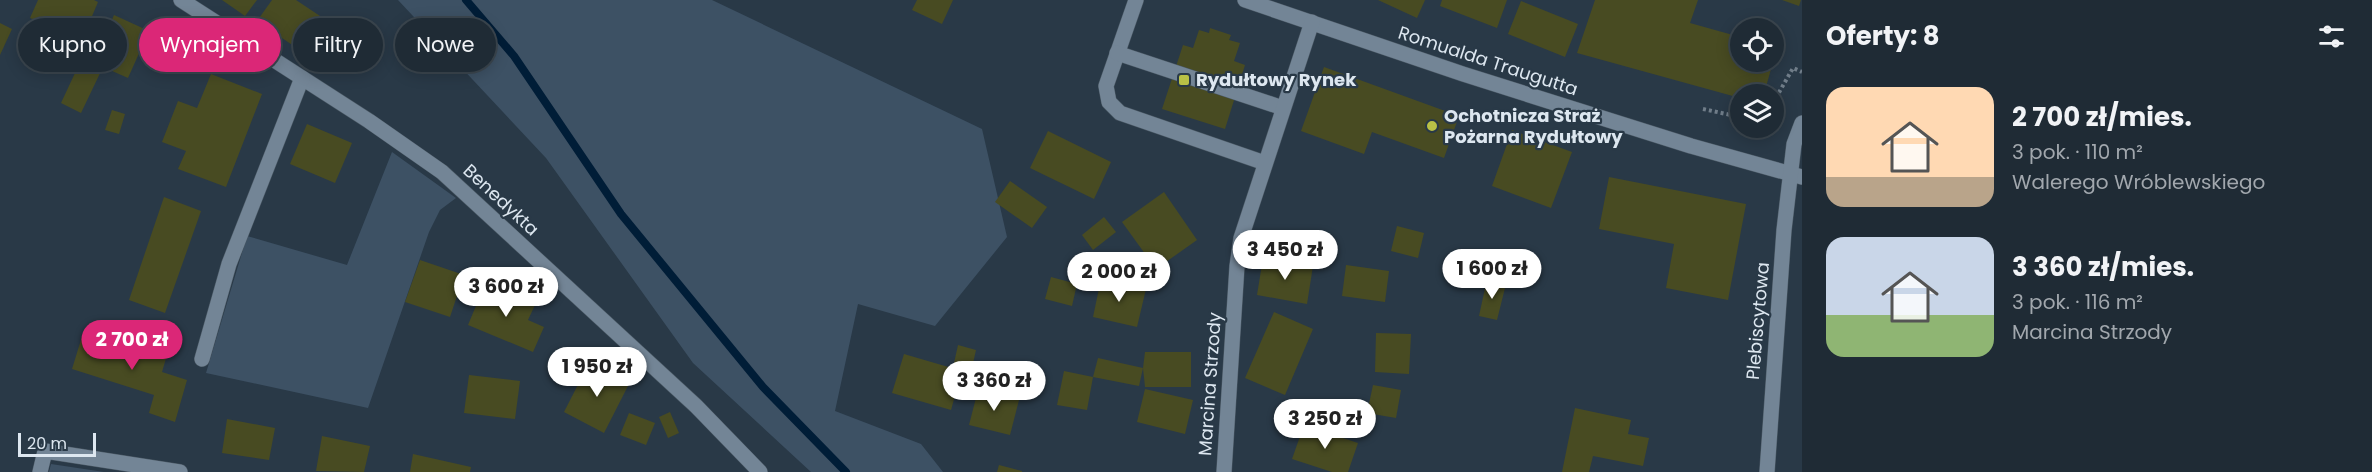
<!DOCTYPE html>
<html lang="pl">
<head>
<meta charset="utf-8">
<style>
  body { margin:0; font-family:Poppins,sans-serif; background:#2c3741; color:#f1f3f6; height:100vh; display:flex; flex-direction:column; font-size:22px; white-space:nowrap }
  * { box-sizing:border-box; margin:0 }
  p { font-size:20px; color:#a1a7ad }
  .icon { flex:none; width:33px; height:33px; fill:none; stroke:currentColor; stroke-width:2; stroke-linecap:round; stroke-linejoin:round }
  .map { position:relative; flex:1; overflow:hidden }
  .details { display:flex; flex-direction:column; background:#1f2b35; width:570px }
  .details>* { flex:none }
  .banner { position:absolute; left:18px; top:18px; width:570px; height:54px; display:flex; gap:12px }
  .tools { position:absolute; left:1730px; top:18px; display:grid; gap:12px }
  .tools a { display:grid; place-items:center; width:54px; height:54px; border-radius:50%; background:#1f2b35; box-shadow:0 3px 15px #0003,0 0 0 2px #3c4750; font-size:30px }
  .scale { position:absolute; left:18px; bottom:15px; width:78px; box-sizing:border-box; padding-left:6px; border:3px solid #dde7f0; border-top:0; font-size:16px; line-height:21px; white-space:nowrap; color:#dde7f0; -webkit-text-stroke:4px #293947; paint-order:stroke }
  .price { position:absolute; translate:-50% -51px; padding:0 14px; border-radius:21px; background:#fff; color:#222; font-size:20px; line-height:39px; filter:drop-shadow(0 2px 3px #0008) }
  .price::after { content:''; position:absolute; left:50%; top:36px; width:18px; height:14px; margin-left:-9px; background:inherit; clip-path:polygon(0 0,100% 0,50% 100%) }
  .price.active { background:#db2777; color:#fff }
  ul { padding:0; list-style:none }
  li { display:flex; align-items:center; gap:18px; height:150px; padding:0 24px }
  li span { display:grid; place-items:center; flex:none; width:168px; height:120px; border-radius:18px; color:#555 }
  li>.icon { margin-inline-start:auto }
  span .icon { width:72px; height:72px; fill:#fffc; stroke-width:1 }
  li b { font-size:26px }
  h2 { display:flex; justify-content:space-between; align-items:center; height:72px; padding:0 24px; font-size:26px }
  .chip { padding:0 21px; border-radius:27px; background:#1f2b35; box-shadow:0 3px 15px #0003,0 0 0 2px #3c4750; font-size:21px; line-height:54px }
  .chip.active { background:#db2777; color:#fff }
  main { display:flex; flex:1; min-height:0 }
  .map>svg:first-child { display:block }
  .green { fill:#3d5164 }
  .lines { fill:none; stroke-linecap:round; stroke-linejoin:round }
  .stream { stroke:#001d37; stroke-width:8 }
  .building { fill:#484b22 }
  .minor-casing { stroke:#4a5864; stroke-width:16 }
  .path { stroke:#707d89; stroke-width:4; stroke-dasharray:3 3; stroke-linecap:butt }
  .minor { stroke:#738596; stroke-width:15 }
  .poi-dot { fill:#b9c146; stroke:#293947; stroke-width:2 }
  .labels { text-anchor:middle; stroke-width:4.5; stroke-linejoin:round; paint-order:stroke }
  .street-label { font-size:18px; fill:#dde7f0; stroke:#293947 }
  .poi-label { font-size:18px; font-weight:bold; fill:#dde7f0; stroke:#293947; text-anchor:start }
</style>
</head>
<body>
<main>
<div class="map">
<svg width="1802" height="472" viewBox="0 0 1802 472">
  <rect width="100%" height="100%" fill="#293947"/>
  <!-- green -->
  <g class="green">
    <polygon points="398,0 712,0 982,129 1007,237 935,326 858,304 835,411 921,444 943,472 811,472 693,363 546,158"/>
    <polygon points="392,152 456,198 440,210 429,232 368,408 206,373 247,236 347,265"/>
    <polygon points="51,464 104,472 49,472"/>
  </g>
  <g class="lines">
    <!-- stream -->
    <polyline class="stream" points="466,0 514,56 621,214 763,387 846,472"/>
  </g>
  <!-- building -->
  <g class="building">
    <polygon points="38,0 94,0 98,2 82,40 30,18"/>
    <polygon points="222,0 257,0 245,16"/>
    <polygon points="272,0 296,0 332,24 310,57 257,21"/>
    <polygon points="917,0 953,0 942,24 912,10"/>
    <polygon points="1378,0 1425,0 1417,18"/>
    <polygon points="1442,0 1507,0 1497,28 1440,6"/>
    <polygon points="1595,0 1698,0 1690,23 1740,37 1740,62 1773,62 1764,94 1740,94 1740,98 1577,53"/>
    <polygon points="1782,0 1801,0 1799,6"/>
    <polygon points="1521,1 1578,24 1565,57 1508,34"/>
    <polygon points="114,15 149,31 128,78 103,67 81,113 61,103 82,58 93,63"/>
    <polygon points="0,23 12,29 0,55"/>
    <polygon points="1210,28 1231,35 1229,40 1240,43 1234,61 1245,65 1225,129 1162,109 1183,45 1193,48 1199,30 1209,33"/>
    <polygon points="1324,67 1459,116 1444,158 1372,132 1364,154 1301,131"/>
    <polygon points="211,74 262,94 226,187 178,169 186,151 162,142 178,101 197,108"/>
    <polygon points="112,110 125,114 119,134 105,130"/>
    <polygon points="307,124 352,143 335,183 290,164"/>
    <polygon points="1512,130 1572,152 1551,208 1492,186"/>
    <polygon points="1048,131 1111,162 1094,199 1030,168"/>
    <polygon points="1609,177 1746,204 1728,300 1666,288 1674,244 1599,229"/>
    <polygon points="1010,181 1047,207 1032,228 995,202"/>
    <polygon points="1164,192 1197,240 1156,269 1122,222"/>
    <polygon points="164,197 201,211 165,313 129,300"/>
    <polygon points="1104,217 1116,232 1093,250 1082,235"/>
    <polygon points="1397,226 1424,233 1418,258 1391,251"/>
    <polygon points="1263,258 1313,266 1307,304 1257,295"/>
    <polygon points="420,260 464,275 450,317 405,302"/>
    <polygon points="1346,265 1389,271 1385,302 1342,296"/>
    <polygon points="1051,277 1077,284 1072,306 1045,299"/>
    <polygon points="1101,279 1146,289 1137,327 1093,317"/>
    <polygon points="1487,279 1506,284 1497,320 1479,316"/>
    <polygon points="485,284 535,305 528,320 544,327 533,352 468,325"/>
    <polygon points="1274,312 1313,329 1285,395 1245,378"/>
    <polygon points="84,330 167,355 162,372 187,380 175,422 149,413 154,395 72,369"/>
    <polygon points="1376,333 1411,334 1409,374 1375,372"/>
    <polygon points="958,345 976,350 972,368 954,363"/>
    <polygon points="1145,352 1191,352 1191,387 1145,387 1143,368"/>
    <polygon points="904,354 962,371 951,410 892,393"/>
    <polygon points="1098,358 1143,368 1139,386 1093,377"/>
    <polygon points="589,363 629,384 604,433 564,412"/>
    <polygon points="1064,371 1093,377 1087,410 1057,405"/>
    <polygon points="469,375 520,381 515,419 464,413"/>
    <polygon points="1373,385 1401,390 1396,418 1367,413"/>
    <polygon points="1145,389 1193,400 1185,434 1137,422"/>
    <polygon points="978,390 1019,400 1010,435 969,425"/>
    <polygon points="1575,408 1631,420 1628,434 1649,438 1643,466 1593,456 1589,472 1562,472"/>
    <polygon points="670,412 679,433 668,438 659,417"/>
    <polygon points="629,413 655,423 646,445 620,435"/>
    <polygon points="227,419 275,428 269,460 222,453"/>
    <polygon points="1304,425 1358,443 1348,472 1332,472 1292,459"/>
    <polygon points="322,436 370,446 364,472 316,471"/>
    <polygon points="413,454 471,467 470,472 410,472"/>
    <polygon points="999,465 1022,471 1022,472 997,472"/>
  </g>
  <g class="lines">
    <defs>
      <g id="minor">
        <polyline points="181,0 369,121 442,172 696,406 760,472"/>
        <polyline points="1136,0 1106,86 1109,102 1120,113 1265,163"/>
        <polyline points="1245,0 1463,74 1691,146 1802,177"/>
        <polyline points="1117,53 1283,108"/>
        <polyline points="202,359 229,264 302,78"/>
        <polyline points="40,472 45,451 180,472"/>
        <polyline points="1224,472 1237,266 1241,238 1312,22"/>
        <polyline points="1767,472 1784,230 1794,144 1802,123"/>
      </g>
    </defs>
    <!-- minor casing -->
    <use href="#minor" class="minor-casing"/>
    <!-- path -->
    <g class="path">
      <polyline points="1773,103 1793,68 1802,72"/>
      <polyline points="1703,109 1740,117"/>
    </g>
    <!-- minor -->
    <use href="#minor" class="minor"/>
  </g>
  <!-- markers -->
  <g class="poi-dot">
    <rect x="1178" y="74" width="12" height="12" rx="3"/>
    <circle cx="1432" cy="126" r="6"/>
  </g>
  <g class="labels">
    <!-- street labels -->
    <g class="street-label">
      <text transform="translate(1488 61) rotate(18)" y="6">Romualda Traugutta</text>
      <text transform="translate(501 200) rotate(43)" y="6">Benedykta</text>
      <text transform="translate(1758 321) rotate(-85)" y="6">Plebiscytowa</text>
      <text transform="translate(1210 384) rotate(-86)" y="6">Marcina Strzody</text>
    </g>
    <!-- poi labels -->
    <g class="poi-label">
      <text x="1196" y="86">Rydułtowy Rynek</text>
      <text x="1444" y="122">Ochotnicza Straż<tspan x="1444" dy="21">Pożarna Rydułtowy</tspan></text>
    </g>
  </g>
</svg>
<div class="tools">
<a><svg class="icon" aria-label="locate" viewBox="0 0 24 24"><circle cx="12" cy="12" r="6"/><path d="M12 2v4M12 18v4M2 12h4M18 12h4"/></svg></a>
<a><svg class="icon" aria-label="layers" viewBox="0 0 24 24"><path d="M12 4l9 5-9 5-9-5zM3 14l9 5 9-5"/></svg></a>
</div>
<div class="scale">20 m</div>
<b class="price" style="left:1285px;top:281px">3 450 zł</b>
<b class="price" style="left:1492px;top:300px">1 600 zł</b>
<b class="price" style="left:1119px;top:303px">2 000 zł</b>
<b class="price" style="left:506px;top:318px">3 600 zł</b>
<b class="price active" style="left:132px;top:371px">2 700 zł</b>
<b class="price" style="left:597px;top:398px">1 950 zł</b>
<b class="price" style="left:994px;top:412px">3 360 zł</b>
<b class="price" style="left:1325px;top:450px">3 250 zł</b>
<div class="banner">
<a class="chip">Kupno</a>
<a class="chip active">Wynajem</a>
<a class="chip">Filtry</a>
<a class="chip">Nowe</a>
</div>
</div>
<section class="details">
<h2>Oferty: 8<svg class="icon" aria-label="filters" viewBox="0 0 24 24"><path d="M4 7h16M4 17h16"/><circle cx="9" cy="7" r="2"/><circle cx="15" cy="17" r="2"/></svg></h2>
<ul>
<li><span style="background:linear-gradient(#ffd9b3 75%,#b9a48a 0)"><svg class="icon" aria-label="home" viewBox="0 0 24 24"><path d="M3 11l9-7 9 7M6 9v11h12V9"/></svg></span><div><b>2 700 zł/mies.</b><p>3 pok. · 110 m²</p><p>Walerego Wróblewskiego</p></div></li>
<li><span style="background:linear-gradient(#c9d6e8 65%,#8fb573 0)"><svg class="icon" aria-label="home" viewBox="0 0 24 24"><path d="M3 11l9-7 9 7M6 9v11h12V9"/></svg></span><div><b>3 360 zł/mies.</b><p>3 pok. · 116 m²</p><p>Marcina Strzody</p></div></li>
</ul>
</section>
</main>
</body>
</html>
